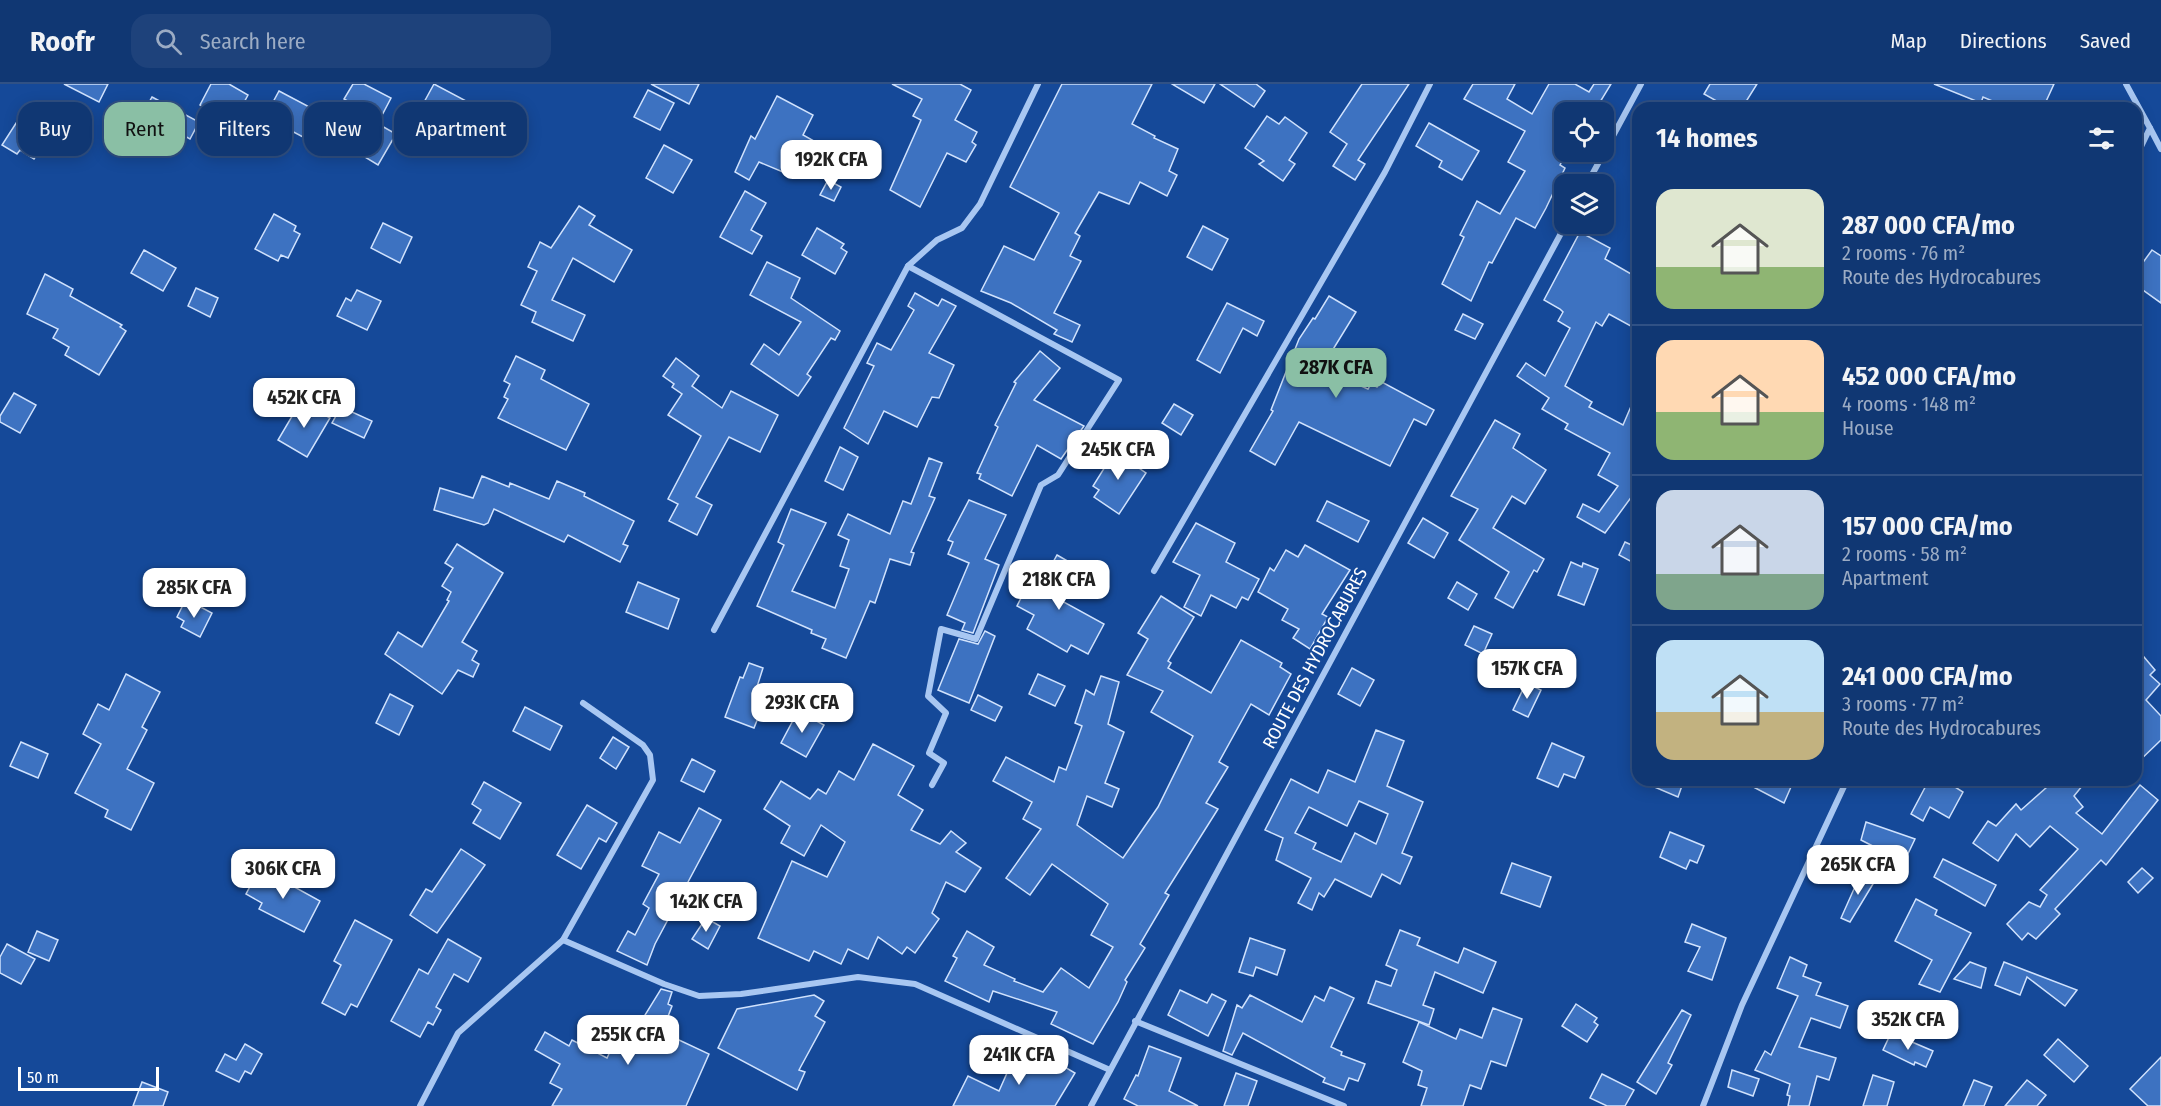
<!DOCTYPE html>
<html lang="en">
<head>
<meta charset="utf-8">
<style>
  body { margin:0; font-family:"Fira Sans Condensed",sans-serif; background:#1e427b; color:#f1f3f6; height:100vh; display:flex; flex-direction:column; font-size:22px; white-space:nowrap }
  * { box-sizing:border-box; margin:0 }
  p { font-size:20px; color:#9cacc4 }
  .icon { flex:none; width:33px; height:33px; fill:none; stroke:currentColor; stroke-width:2; stroke-linecap:round; stroke-linejoin:round }
  .map { position:relative; flex:1; overflow:hidden }
  .panel { position:absolute; left:1632px; top:18px; width:510px; height:684px; display:flex; flex-direction:column; background:#103773; border-radius:18px; box-shadow:0 3px 15px #0003,0 0 0 2px #305185 }
  .panel>* { flex:none }
  .hud { position:absolute; left:18px; top:18px; width:570px; height:54px; display:flex; gap:12px }
  .fabs { position:absolute; left:1554px; top:18px; display:grid; gap:12px }
  .fabs a { display:grid; place-items:center; width:60px; height:60px; border-radius:12px; background:#103773; box-shadow:0 3px 15px #0003,0 0 0 2px #305185; font-size:30px }
  .scale { position:absolute; left:18px; bottom:15px; width:141px; box-sizing:border-box; padding-left:6px; border:3px solid #fff; border-top:0; font-size:16px; line-height:21px; white-space:nowrap; color:#fff; -webkit-text-stroke:4px #154999; paint-order:stroke }
  .price { position:absolute; translate:-50% -51px; padding:0 14px; border-radius:12px; background:#fff; color:#222; font-size:20px; line-height:39px; filter:drop-shadow(0 2px 3px #0008) }
  .price::after { content:''; position:absolute; left:50%; top:36px; width:18px; height:14px; margin-left:-9px; background:inherit; clip-path:polygon(0 0,100% 0,50% 100%) }
  .price.on { background:#8abfa5; color:#111 }
  ul { padding:0; list-style:none }
  li { display:flex; align-items:center; gap:18px; height:150px; padding:0 24px }
  li+li { border-top:2px solid #305185 }
  li span { display:grid; place-items:center; flex:none; width:168px; height:120px; border-radius:18px; color:#555 }
  li>.icon { margin-inline-start:auto }
  span .icon { width:72px; height:72px; fill:#fffc; stroke-width:1 }
  li b { font-size:26px }
  h2 { display:flex; justify-content:space-between; align-items:center; height:72px; padding:0 24px; font-size:26px }
  .chip { padding:0 21px; border-radius:18px; background:#103773; box-shadow:0 3px 15px #0003,0 0 0 2px #305185; font-size:21px; line-height:54px }
  .chip.on { background:#8abfa5; color:#111 }
  header { display:flex; align-items:center; gap:36px; box-sizing:border-box; height:84px; padding:0 30px; background:#103773; border-bottom:2px solid #305185 }
  header strong { font-size:28px }
  nav { display:flex; gap:33px; margin-inline-start:auto; font-size:21px }
  .search { width:420px; height:54px; background:#1e427b; display:flex; align-items:center; gap:15px; box-sizing:border-box; padding:0 21px; border-radius:18px; color:#9cacc4; font-size:22px }
  .map>svg:first-child { display:block }
  .building { fill:#3d72c1; stroke:#d0e2fd; stroke-width:1.5; fill-rule:evenodd }
  .lines { fill:none; stroke-linecap:round; stroke-linejoin:round }
  .minor { stroke:#a8c7f2; stroke-width:6 }
  .labels { text-anchor:middle; stroke-width:4.5; stroke-linejoin:round; paint-order:stroke }
  .street-label { font-size:18px; fill:#fff; stroke:#154999 }
</style>
</head>
<body>
<header>
<strong>Roofr</strong>
<div class="search"><svg class="icon" aria-label="search" viewBox="0 0 24 24"><circle cx="10" cy="10" r="6"/><path d="M15 15l6 6"/></svg>Search here</div>
<nav><a>Map</a><a>Directions</a><a>Saved</a></nav>
</header>
<div class="map">
<svg width="2161" height="1022" viewBox="0 0 2161 1022">
  <rect width="100%" height="100%" fill="#154999"/>
  <!-- building -->
  <g class="building">
    <polygon points="64,0 108,0 99,18"/>
    <polygon points="211,0 229,0 248,11 232,40 200,21"/>
    <polygon points="353,0 364,0 391,14 380,35 344,15"/>
    <polygon points="434,0 468,18 457,37 450,34 437,57 411,42"/>
    <polygon points="651,0 699,0 689,20"/>
    <polygon points="892,0 960,0 971,6 955,36 977,48 972,58 976,61 966,78 947,69 920,123 890,106 921,36 913,32 922,15"/>
    <polygon points="1062,0 1152,0 1132,40 1155,52 1154,54 1178,65 1169,87 1177,91 1167,112 1140,98 1129,120 1099,108 1075,149 1080,152 1070,172 1081,177 1054,229 1080,241 1072,258 1054,250 1057,246 1011,219 981,207 1004,162 1034,176 1059,129 1010,103"/>
    <polygon points="1172,0 1215,0 1204,19"/>
    <polygon points="1220,0 1256,0 1265,7 1254,23"/>
    <polygon points="1362,0 1409,0 1358,76 1365,80 1355,96 1333,82 1347,60 1330,48"/>
    <polygon points="1473,0 1515,0 1507,15 1532,30 1549,0 1575,0 1589,8 1594,0 1611,0 1594,28 1564,28 1564,74 1560,81 1565,84 1546,124 1535,144 1516,134 1492,179 1489,178 1471,217 1442,200 1464,153 1460,151 1477,117 1500,130 1525,87 1508,78 1525,47 1464,15"/>
    <polygon points="1710,0 1757,0 1742,24 1729,24 1704,10"/>
    <polygon points="1934,0 2054,0 2043,24 2009,24 1983,13 1981,19"/>
    <polygon points="648,6 674,19 660,46 634,33"/>
    <polygon points="279,7 317,27 303,53 265,33"/>
    <polygon points="777,12 813,31 803,51 814,57 795,93 759,78 749,96 735,88 751,52 755,55"/>
    <polygon points="152,13 199,38 190,55 143,29"/>
    <polygon points="29,19 37,24 39,21 60,35 34,75 20,66 17,70 2,61"/>
    <polygon points="1267,32 1279,40 1285,33 1307,49 1289,76 1295,80 1283,97 1259,80 1264,77 1245,64"/>
    <polygon points="373,37 396,50 378,81 355,67"/>
    <polygon points="1429,39 1479,67 1462,96 1439,83 1442,77 1416,62"/>
    <polygon points="664,61 692,76 673,109 646,94"/>
    <polygon points="828,96 841,103 834,117 820,111"/>
    <polygon points="745,107 766,119 751,146 762,152 752,170 720,153"/>
    <polygon points="579,122 595,132 589,141 632,166 614,198 573,174 552,216 585,231 573,257 532,238 536,228 521,221 537,187 528,183 540,158 551,164"/>
    <polygon points="274,130 296,142 294,147 300,150 288,174 281,171 278,177 255,165"/>
    <polygon points="383,139 412,153 400,179 371,164"/>
    <polygon points="1203,142 1228,155 1212,186 1187,173"/>
    <polygon points="817,144 844,160 841,164 847,168 835,190 802,171"/>
    <polygon points="1580,148 1610,164 1605,175 1638,194 1638,246 1609,230 1602,242 1596,238 1565,302 1592,318 1589,323 1623,341 1638,306 1638,404 1605,449 1577,433 1583,420 1599,428 1618,402 1598,391 1610,369 1565,345 1568,340 1542,325 1549,314 1517,292 1526,279 1545,292 1570,244 1558,237 1563,228 1560,225 1544,216"/>
    <polygon points="144,166 176,184 163,207 131,189"/>
    <polygon points="2152,166 2161,172 2161,219 2136,201 2136,188"/>
    <polygon points="767,178 800,194 791,214 840,247 835,256 831,254 807,290 811,293 798,312 751,280 764,260 779,271 801,238 750,211"/>
    <polygon points="45,190 73,205 70,212 122,241 120,243 126,247 99,291 65,271 69,263 53,254 58,245 27,230"/>
    <polygon points="196,204 218,214 210,233 188,222"/>
    <polygon points="357,206 381,217 367,246 337,232 346,214 351,217"/>
    <polygon points="915,209 938,222 942,215 956,222 929,269 954,281 939,314 932,313 917,343 884,327 868,360 844,344 874,282 867,279 877,259 891,266 914,226 908,222"/>
    <polygon points="1329,212 1356,228 1321,285 1368,305 1371,300 1377,303 1380,297 1434,326 1426,341 1414,335 1390,382 1299,338 1275,381 1250,367 1273,327 1271,326 1299,255 1313,234 1315,235"/>
    <polygon points="1227,219 1264,237 1257,252 1243,244 1220,289 1197,276"/>
    <polygon points="1463,230 1483,240 1475,255 1455,246"/>
    <polygon points="1040,267 1060,284 1034,316 1084,342 1061,375 1037,361 1012,412 979,395 981,390 977,389 998,343 995,341 1016,299 1014,298"/>
    <polygon points="516,272 545,286 541,295 589,320 566,366 498,334 508,315 504,313 510,300 504,297"/>
    <polygon points="676,274 699,292 692,302 722,324 731,307 778,331 760,368 729,353 696,413 712,421 697,451 669,437 678,420 668,415 701,352 668,331 682,310 672,303 674,300 663,292"/>
    <polygon points="14,309 36,321 20,349 0,338 0,332"/>
    <polygon points="301,317 330,334 307,373 278,356"/>
    <polygon points="1174,320 1193,331 1181,351 1162,339"/>
    <polygon points="341,323 372,337 364,354 332,339"/>
    <polygon points="1495,336 1520,350 1513,364 1546,386 1525,420 1512,412 1493,444 1544,475 1537,488 1534,486 1513,524 1495,514 1509,488 1459,456 1478,425 1451,412"/>
    <polygon points="1118,362 1133,372 1130,378 1146,389 1119,430 1094,413 1099,406 1093,402"/>
    <polygon points="840,363 858,373 843,406 825,397"/>
    <polygon points="929,374 942,379 929,412 935,414 911,468 914,469 910,481 890,475 875,519 870,517 846,574 822,564 826,555 811,549 812,546 757,522 784,461 778,458 791,425 826,439 792,507 835,524 849,485 840,482 849,456 838,451 848,430 890,450 903,417 911,420"/>
    <polygon points="482,392 509,403 510,399 549,415 557,397 585,409 584,412 634,437 623,460 628,462 620,478 568,451 564,458 494,425 488,439 484,441 434,426 440,404 473,414"/>
    <polygon points="969,416 1006,431 985,475 999,481 973,549 962,546 965,539 947,531 969,479 948,470 953,458 948,456"/>
    <polygon points="1327,417 1369,437 1358,458 1317,437"/>
    <polygon points="1423,434 1448,449 1434,474 1408,459"/>
    <polygon points="1196,439 1235,459 1226,478 1259,495 1248,516 1242,513 1236,524 1211,511 1201,532 1184,523 1200,491 1173,478"/>
    <polygon points="1625,458 1638,464 1632,478 1619,471"/>
    <polygon points="457,460 503,489 462,558 477,567 472,576 479,580 473,593 458,586 442,610 385,570 398,548 422,563 449,517 447,516 451,508 442,502 453,484 445,479"/>
    <polygon points="1305,461 1350,486 1322,530 1328,533 1310,565 1293,554 1299,545 1282,536 1288,525 1258,508 1270,484 1274,487 1286,466 1298,473"/>
    <polygon points="1057,471 1078,483 1060,516 1104,540 1088,570 1071,561 1067,568 1027,545 1034,531 1017,522 1026,504 1036,509"/>
    <polygon points="1571,478 1582,483 1583,479 1598,485 1584,521 1558,511"/>
    <polygon points="638,498 679,515 668,545 626,528"/>
    <polygon points="1457,498 1477,510 1468,526 1448,514"/>
    <polygon points="1161,512 1194,533 1168,577 1171,579 1168,584 1211,609 1241,556 1282,579 1280,583 1291,590 1269,631 1251,620 1219,678 1228,683 1206,719 1218,725 1165,809 1169,811 1140,860 1145,864 1125,896 1127,898 1118,918 1093,960 1051,940 1057,928 993,907 989,918 945,897 957,874 953,872 967,847 994,863 984,881 1015,895 1014,897 1043,908 1061,884 1089,904 1113,863 1091,851 1108,820 1052,780 1030,811 1006,794 1041,745 1023,735 1032,718 993,697 1006,673 1054,698 1059,683 1066,686 1082,642 1075,639 1086,606 1094,611 1101,592 1119,598 1108,640 1124,648 1105,699 1119,705 1112,723 1087,712 1077,741 1123,774 1158,723 1193,652 1151,628 1163,607 1127,591 1148,555 1138,549"/>
    <polygon points="193,519 212,529 200,553 181,543 184,537 177,533 183,521 191,524"/>
    <polygon points="1474,542 1492,550 1483,570 1465,561"/>
    <polygon points="985,547 995,552 969,619 938,606 959,555 978,560"/>
    <polygon points="2144,573 2155,586 2150,591 2160,600 2146,616 2161,632 2161,656 2136,680 2136,578"/>
    <polygon points="749,579 763,584 755,609 766,614 754,644 725,633 740,593 743,594"/>
    <polygon points="1352,584 1374,596 1360,622 1338,610"/>
    <polygon points="126,590 160,608 142,643 147,646 127,685 154,699 131,746 105,733 108,726 75,709 101,660 83,650 98,620 109,626"/>
    <polygon points="1038,590 1065,602 1055,622 1029,610"/>
    <polygon points="1526,599 1541,606 1528,633 1513,626"/>
    <polygon points="390,610 413,622 399,651 376,639"/>
    <polygon points="978,611 1002,623 995,637 971,626"/>
    <polygon points="525,623 562,642 550,666 513,647"/>
    <polygon points="798,627 824,641 806,673 781,659"/>
    <path d="M 1376,646 L 1404,657 L 1387,702 L 1423,718 L 1402,769 L 1412,773 L 1400,800 L 1382,790 L 1371,813 L 1335,795 L 1324,813 L 1319,809 L 1312,826 L 1298,819 L 1311,794 L 1276,776 L 1283,754 L 1265,746 L 1291,695 L 1318,709 L 1328,686 L 1355,698 ZM 1359,717 L 1388,730 L 1376,760 L 1355,749 L 1341,778 L 1313,765 L 1316,759 L 1295,749 L 1309,723 L 1347,742 Z"/>
    <polygon points="613,653 629,663 616,685 600,674"/>
    <polygon points="21,658 48,670 38,694 10,682"/>
    <polygon points="1552,659 1584,673 1575,694 1564,690 1558,703 1537,694"/>
    <polygon points="873,660 914,682 898,711 923,726 911,746 940,760 951,747 966,759 956,768 981,784 965,808 946,798 932,829 939,835 915,869 907,863 902,870 878,853 868,875 848,865 841,880 814,867 809,877 758,854 792,777 827,793 845,758 821,741 804,772 781,759 790,742 764,725 781,697 810,715 818,705 826,710 839,687 854,696"/>
    <polygon points="692,675 715,687 704,708 681,697"/>
    <polygon points="1638,696 1684,696 1678,713"/>
    <polygon points="1740,696 1794,696 1784,719"/>
    <polygon points="1929,696 1944,696 1963,708 1949,734 1930,723 1923,737 1911,730"/>
    <polygon points="2055,696 2087,696 2074,712 2083,723 2076,729 2102,750 2140,701 2158,716 2106,781 2101,776 2055,825 2060,830 2036,855 2028,849 2022,856 2007,840 2029,818 2040,823 2047,811 2040,806 2078,765 2050,742 2030,763 2016,750 1998,777 1973,759 1988,737 1996,742 2016,720 2021,726"/>
    <polygon points="484,698 521,719 500,755 473,739 481,726 472,720"/>
    <polygon points="587,721 617,739 606,758 599,754 581,785 557,771"/>
    <polygon points="699,724 721,736 655,860 647,881 617,867 628,847 635,851 649,824 643,820 659,790 642,782 659,748 680,759"/>
    <polygon points="1866,738 1915,755 1904,778 1861,756"/>
    <polygon points="1670,748 1704,762 1697,779 1690,776 1686,785 1660,773"/>
    <polygon points="461,765 485,781 437,849 410,831 426,805 432,808"/>
    <polygon points="1943,775 1996,801 1985,822 1934,793"/>
    <polygon points="1512,779 1551,793 1540,823 1501,809"/>
    <polygon points="260,784 320,817 304,848 259,825 262,819 246,810"/>
    <polygon points="2142,784 2153,794 2138,809 2128,798"/>
    <polygon points="1862,787 1876,795 1850,838 1841,834"/>
    <polygon points="1916,815 1937,826 1935,831 1971,849 1940,908 1919,900 1932,876 1895,857"/>
    <polygon points="706,834 720,842 708,865 692,855"/>
    <polygon points="355,836 392,856 357,923 351,920 345,931 322,919 341,881 334,877"/>
    <polygon points="1692,840 1726,854 1712,896 1688,887 1700,863 1685,858"/>
    <polygon points="1400,846 1420,854 1417,861 1458,879 1464,864 1496,878 1483,909 1435,888 1423,921 1434,925 1429,941 1368,919 1376,897 1391,902 1397,886 1386,881"/>
    <polygon points="37,847 58,856 49,877 28,868"/>
    <polygon points="1250,854 1285,866 1277,891 1256,883 1253,892 1239,888"/>
    <polygon points="448,855 481,874 468,898 454,890 436,923 441,926 433,941 428,938 420,953 391,937 419,885 428,890"/>
    <polygon points="7,860 35,875 21,900 0,889 0,873"/>
    <polygon points="1790,873 1807,881 1803,892 1821,899 1816,911 1848,922 1840,944 1811,934 1799,963 1836,974 1829,996 1817,992 1809,1022 1788,1022 1790,1012 1787,1011 1790,1000 1755,986 1765,967 1771,971 1798,912 1777,904"/>
    <polygon points="1970,878 1986,884 1981,904 1954,895"/>
    <polygon points="2004,878 2027,887 2077,906 2065,922 2027,893 2020,911 1995,901"/>
    <polygon points="1330,903 1354,914 1331,963 1342,968 1341,971 1365,980 1358,997 1349,994 1344,1006 1323,998 1325,994 1243,949 1232,971 1223,967 1237,921 1242,924 1250,911 1302,938 1315,912 1324,917"/>
    <polygon points="661,905 672,908 668,920 672,922 662,948 709,970 686,1022 552,1022 562,1005 550,999 560,980 535,966 545,948 569,962 572,956 607,974 622,942 634,949"/>
    <polygon points="1180,906 1207,919 1212,910 1226,917 1208,952 1168,931"/>
    <polygon points="814,911 824,917 815,932 825,938 799,986 805,988 797,1006 718,964 737,925"/>
    <polygon points="1576,920 1597,934 1594,938 1598,941 1587,958 1562,942"/>
    <polygon points="1493,924 1522,935 1506,982 1491,977 1481,1005 1470,1001 1463,1022 1421,1022 1427,1004 1418,1001 1422,987 1403,978 1419,938 1456,955 1460,945 1482,954"/>
    <polygon points="1682,926 1691,931 1668,979 1672,981 1656,1010 1637,998"/>
    <polygon points="1891,949 1933,967 1926,983 1915,978 1914,981 1883,966"/>
    <polygon points="2058,955 2088,982 2074,998 2044,971"/>
    <polygon points="245,960 262,970 251,990 245,987 239,998 216,987 225,970 236,976"/>
    <polygon points="1149,962 1181,974 1169,1007 1198,1022 1138,1022 1124,1015 1136,991 1138,992"/>
    <polygon points="1014,965 1052,989 1058,979 1075,989 1055,1022 953,1022 968,992 999,1007 1011,980 1006,977"/>
    <polygon points="2161,973 2161,1022 2148,1022 2130,1005"/>
    <polygon points="1732,986 1759,995 1753,1012 1728,1003"/>
    <polygon points="1236,989 1257,997 1248,1022 1224,1022"/>
    <polygon points="1602,990 1634,1006 1625,1022 1607,1022 1590,1014"/>
    <polygon points="1873,991 1894,998 1887,1022 1863,1022"/>
    <polygon points="1974,996 1992,1003 1984,1022 1963,1022"/>
    <polygon points="2027,996 2046,1011 2037,1022 2005,1022"/>
    <polygon points="142,998 168,1008 163,1022 133,1022"/>
  </g>
  <g class="lines">
    <!-- minor -->
    <g class="minor">
      <polyline points="2126,0 2150,44 2136,73"/>
      <polyline points="2150,44 2161,65"/>
      <polyline points="1587,100 1641,0"/>
      <polyline points="908,182 1119,296 1058,391 1041,401 976,555 941,545 928,612 946,629 929,669 944,679 932,701"/>
      <polyline points="1154,487 1385,88 1430,0"/>
      <polyline points="714,546 908,182 937,156 962,144 980,120 1038,0"/>
      <polyline points="563,856 664,900 699,912 741,910 858,893 915,900 1110,986"/>
      <polyline points="1135,937 1344,1022"/>
      <polyline points="420,1022 458,949 563,856 653,696 650,671 643,661 583,619"/>
      <polyline points="1091,1022 1566,140"/>
      <polyline points="1703,1022 1742,921 1847,696"/>
    </g>
  </g>
  <g class="labels">
    <!-- street labels -->
    <g class="street-label">
      <text transform="translate(1315 574) rotate(-62)" y="6">ROUTE DES HYDROCABURES</text>
    </g>
  </g>
</svg>
<div class="fabs">
<a><svg class="icon" aria-label="locate" viewBox="0 0 24 24"><circle cx="12" cy="12" r="6"/><path d="M12 2v4M12 18v4M2 12h4M18 12h4"/></svg></a>
<a><svg class="icon" aria-label="layers" viewBox="0 0 24 24"><path d="M12 4l9 5-9 5-9-5zM3 14l9 5 9-5"/></svg></a>
</div>
<div class="scale">50 m</div>
<b class="price" style="left:831px;top:107px">192K CFA</b>
<b class="price on" style="left:1336px;top:315px">287K CFA</b>
<b class="price" style="left:304px;top:345px">452K CFA</b>
<b class="price" style="left:1118px;top:397px">245K CFA</b>
<b class="price" style="left:1059px;top:527px">218K CFA</b>
<b class="price" style="left:194px;top:535px">285K CFA</b>
<b class="price" style="left:1527px;top:616px">157K CFA</b>
<b class="price" style="left:802px;top:650px">293K CFA</b>
<b class="price" style="left:1858px;top:812px">265K CFA</b>
<b class="price" style="left:283px;top:816px">306K CFA</b>
<b class="price" style="left:706px;top:849px">142K CFA</b>
<b class="price" style="left:1908px;top:967px">352K CFA</b>
<b class="price" style="left:628px;top:982px">255K CFA</b>
<b class="price" style="left:1019px;top:1002px">241K CFA</b>
<div class="hud">
<a class="chip">Buy</a>
<a class="chip on">Rent</a>
<a class="chip">Filters</a>
<a class="chip">New</a>
<a class="chip">Apartment</a>
</div>
<section class="panel">
<h2>14 homes<svg class="icon" aria-label="filters" viewBox="0 0 24 24"><path d="M4 7h16M4 17h16"/><circle cx="9" cy="7" r="2"/><circle cx="15" cy="17" r="2"/></svg></h2>
<ul>
<li><span style="background:linear-gradient(#dfe7d0 65%,#8fb573 0)"><svg class="icon" aria-label="home" viewBox="0 0 24 24"><path d="M3 11l9-7 9 7M6 9v11h12V9"/></svg></span><div><b>287 000 CFA/mo</b><p>2 rooms · 76 m²</p><p>Route des Hydrocabures</p></div></li>
<li><span style="background:linear-gradient(#ffd9b3 60%,#8fb573 0)"><svg class="icon" aria-label="home" viewBox="0 0 24 24"><path d="M3 11l9-7 9 7M6 9v11h12V9"/></svg></span><div><b>452 000 CFA/mo</b><p>4 rooms · 148 m²</p><p>House</p></div></li>
<li><span style="background:linear-gradient(#c9d6e8 70%,#7fa58c 0)"><svg class="icon" aria-label="home" viewBox="0 0 24 24"><path d="M3 11l9-7 9 7M6 9v11h12V9"/></svg></span><div><b>157 000 CFA/mo</b><p>2 rooms · 58 m²</p><p>Apartment</p></div></li>
<li><span style="background:linear-gradient(#bfe0f5 60%,#c2b280 0)"><svg class="icon" aria-label="home" viewBox="0 0 24 24"><path d="M3 11l9-7 9 7M6 9v11h12V9"/></svg></span><div><b>241 000 CFA/mo</b><p>3 rooms · 77 m²</p><p>Route des Hydrocabures</p></div></li>
</ul>
</section>
</div>
</body>
</html>
